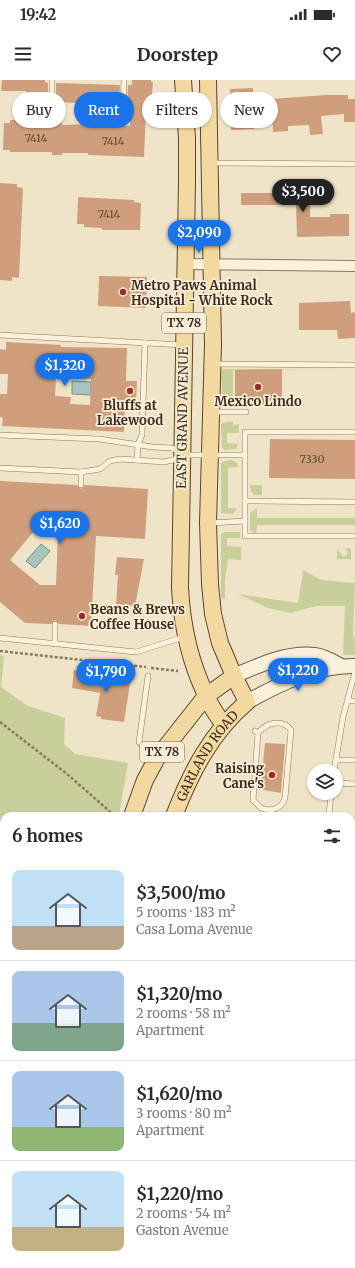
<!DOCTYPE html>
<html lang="en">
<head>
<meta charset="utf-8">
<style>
  body { margin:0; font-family:Merriweather,serif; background:#f2f2f3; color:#2b2b33; height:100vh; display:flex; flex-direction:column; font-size:15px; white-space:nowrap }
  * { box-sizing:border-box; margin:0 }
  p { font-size:13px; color:#7c7c81 }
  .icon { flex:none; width:22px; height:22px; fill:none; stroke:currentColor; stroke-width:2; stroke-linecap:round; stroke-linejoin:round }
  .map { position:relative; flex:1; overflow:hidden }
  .details { position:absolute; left:0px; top:732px; width:355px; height:456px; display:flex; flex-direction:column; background:#fff; border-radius:12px 12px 0 0; box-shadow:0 1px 3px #0004 }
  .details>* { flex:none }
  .guide { position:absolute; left:12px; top:12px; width:331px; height:36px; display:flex; gap:8px }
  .buttons { position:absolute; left:307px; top:684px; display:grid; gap:8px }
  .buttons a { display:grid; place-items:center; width:36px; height:36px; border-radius:50%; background:#fff; box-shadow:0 1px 3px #0004; font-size:20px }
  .price { position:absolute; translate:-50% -34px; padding:0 9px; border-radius:14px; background:#1a73e8; color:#fff; font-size:13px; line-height:26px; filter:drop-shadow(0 1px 2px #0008) }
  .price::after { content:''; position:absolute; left:50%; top:24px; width:12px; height:9px; margin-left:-6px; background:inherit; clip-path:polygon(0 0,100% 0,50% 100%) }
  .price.on { background:#222; color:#fff }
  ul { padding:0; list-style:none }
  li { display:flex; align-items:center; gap:12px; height:100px; padding:0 12px }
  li+li { border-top:1px solid #e1e1e2 }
  li span { display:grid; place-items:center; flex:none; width:112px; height:80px; border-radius:8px; color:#555 }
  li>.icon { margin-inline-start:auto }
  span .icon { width:48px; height:48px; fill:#fffc; stroke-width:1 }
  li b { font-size:17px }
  h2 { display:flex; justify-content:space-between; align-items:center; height:48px; padding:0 12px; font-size:17px }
  .chip { padding:0 14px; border-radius:18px; background:#fff; box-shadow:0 1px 3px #0004; font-size:14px; line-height:36px }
  .chip.on { background:#1a73e8; color:#fff }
  .status { display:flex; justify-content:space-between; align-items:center; height:28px; padding:0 20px; background:#fff; direction:ltr }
  .status svg { height:11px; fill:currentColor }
  header { display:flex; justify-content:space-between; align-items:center; height:52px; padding:0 12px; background:#fff; font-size:18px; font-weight:700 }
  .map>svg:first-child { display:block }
  .green { fill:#c9cf9b }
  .water { fill:#a9c4bc; stroke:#6f938a }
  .building { fill:#cf9f7d; fill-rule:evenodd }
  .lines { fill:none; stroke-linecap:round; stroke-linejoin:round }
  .lane-casing { stroke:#8d765c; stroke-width:6 }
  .street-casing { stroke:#8d765c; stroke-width:12 }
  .secondary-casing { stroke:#6f573f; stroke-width:16 }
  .primary-casing { stroke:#5b4430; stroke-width:18 }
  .path { stroke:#8d765c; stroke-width:2.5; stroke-dasharray:3 2; stroke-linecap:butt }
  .lane { stroke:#faf1dc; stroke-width:5 }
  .street { stroke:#faf1dc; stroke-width:10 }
  .secondary { stroke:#faf1dc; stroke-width:14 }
  .primary { stroke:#f3d9a0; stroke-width:16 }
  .poi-dot { fill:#9e2a2b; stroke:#f7eed8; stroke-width:1.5 }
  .labels { text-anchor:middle; stroke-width:3.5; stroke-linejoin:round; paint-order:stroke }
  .number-label { font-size:11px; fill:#624a37 }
  .shield { fill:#f7eed8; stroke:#756857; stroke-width:1 }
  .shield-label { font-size:12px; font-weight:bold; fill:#3d2e20 }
  .poi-label { font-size:13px; font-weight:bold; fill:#3d2e20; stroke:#f7eed8; text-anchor:start }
  .street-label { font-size:13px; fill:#3d2e20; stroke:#f7eed8 }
</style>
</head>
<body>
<div class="status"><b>19:42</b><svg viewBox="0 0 49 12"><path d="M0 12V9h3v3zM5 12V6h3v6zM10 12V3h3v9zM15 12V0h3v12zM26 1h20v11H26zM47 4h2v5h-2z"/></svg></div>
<header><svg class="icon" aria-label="menu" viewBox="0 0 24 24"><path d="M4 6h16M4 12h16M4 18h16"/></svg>Doorstep<svg class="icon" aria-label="heart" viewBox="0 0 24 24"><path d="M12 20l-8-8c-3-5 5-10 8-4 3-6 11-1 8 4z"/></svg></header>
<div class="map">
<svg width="355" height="1188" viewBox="0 0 355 1188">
  <rect width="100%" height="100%" fill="#f0e4c8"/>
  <!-- green -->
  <g class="green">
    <polygon points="224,289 350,289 233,290 233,326 225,324 222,320 221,291"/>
    <polygon points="226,342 233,342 233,345 239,344 239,353 227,353 227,363 238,364 236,369 225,370 222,368 221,344"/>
    <polygon points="232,380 237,383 238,387 228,388 228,428 237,428 233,434 221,433 221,383 225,381"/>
    <polygon points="250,405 262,405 262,415 254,415 251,411"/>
    <polygon points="257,428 257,438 355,438 355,445 257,445 256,454 250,450 250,433"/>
    <polygon points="224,452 240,452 240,458 227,458 227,466 241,467 241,480 228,479 225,500 225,519 221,518 221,454"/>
    <polygon points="337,468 343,477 348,474 345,468 351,468 351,479 337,479"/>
    <polygon points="303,490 321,500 355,503 353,557 355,557 355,575 344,575 343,574 345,526 316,526 290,533 268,528 238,514 298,523"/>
    <polygon points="0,575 4,576 1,607 28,626 65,638 64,664 75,674 128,683 119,736 4,736 4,832 0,831"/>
    <polygon points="351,837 355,841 355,996 351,992"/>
  </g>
  <!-- water -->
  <g class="water">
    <polygon points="72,301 91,302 91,315 72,314"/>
    <polygon points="41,464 50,471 35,488 26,481"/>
  </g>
  <!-- building -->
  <g class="building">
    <polygon points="2,0 45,0 45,2 48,3 48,21 45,21 44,41 62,41 62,45 89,44 130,46 131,25 127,25 128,5 132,5 132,0 151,0 151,2 153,2 152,14 154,14 153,32 146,32 144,77 88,75 88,73 62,73 62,75 52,75 52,72 10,72 10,70 3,70 4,43 10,43 10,40 25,40 26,11 1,11"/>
    <polygon points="56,3 120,5 119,25 56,22"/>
    <polygon points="253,8 254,49 231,50 230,9"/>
    <polygon points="326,15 348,15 348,19 355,19 355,42 344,42 344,34 321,36 323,54 310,55 309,45 288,46 288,51 273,52 271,19"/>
    <polygon points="0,103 17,104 17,107 23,108 19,198 12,197 12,201 0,200"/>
    <polygon points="296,106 311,106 310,137 330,137 330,134 349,134 349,156 297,157 296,125 241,125 241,113 296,113"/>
    <polygon points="78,117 134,120 134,122 141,123 140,150 102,150 102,148 84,147 84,144 77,144"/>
    <polygon points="99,196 147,197 146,228 98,226"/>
    <polygon points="350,221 351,233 355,232 355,258 338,259 337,250 299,250 299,223"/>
    <path d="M 6,262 L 61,265 L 61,267 L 127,268 L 126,301 L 137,301 L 136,322 L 125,322 L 124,352 L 2,346 L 3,338 L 0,337 L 0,314 L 7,314 L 8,294 L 0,294 L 0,269 L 6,270 ZM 56,297 L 91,299 L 90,325 L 70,324 L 71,317 L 55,316 Z"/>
    <polygon points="282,289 282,325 235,325 235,290"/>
    <polygon points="270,359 355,360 355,399 269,398"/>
    <path d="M 0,401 L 77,405 L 81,409 L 85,405 L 148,409 L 145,459 L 96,456 L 91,546 L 59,544 L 55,540 L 51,544 L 25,543 L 0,522 ZM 34,451 L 58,452 L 56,505 L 40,505 L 10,480 Z"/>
    <polygon points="117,477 144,479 135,526 116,525 118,495 115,495"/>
    <polygon points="74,590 131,597 124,642 101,639 101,637 96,636 100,613 72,608"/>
    <polygon points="265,663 285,664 281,713 263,710 264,704 261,704"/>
  </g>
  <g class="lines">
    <defs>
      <g id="lane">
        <polyline points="52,30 52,0"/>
        <polyline points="123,33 124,0"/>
        <polyline points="212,83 355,84"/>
        <polyline points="0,255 183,265"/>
        <polyline points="214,284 355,285"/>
        <polyline points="214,332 246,332"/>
        <polyline points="0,355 99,359 153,367 172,368 179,372"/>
        <polyline points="245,375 245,352 355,352"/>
        <polyline points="137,380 138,364 142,355 145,263"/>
        <polyline points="0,388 81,392 100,389 110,381 120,379 164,382 173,380 182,375 245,375 245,421"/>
        <polyline points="81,405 81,392"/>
        <polyline points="355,422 245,421 245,456 355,456"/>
        <polyline points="210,443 245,441"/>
        <polyline points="0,558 136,572 184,557"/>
        <polyline points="55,564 55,544"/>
        <polyline points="148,596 139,662 155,677"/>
        <polyline points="348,621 355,621"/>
        <path d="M 255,651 L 258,653 L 253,720 L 261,728 C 271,732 282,729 285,718 L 291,650 C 282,638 266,643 258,653"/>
        <polyline points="336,680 355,680"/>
        <polyline points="334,691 343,637 355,592"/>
        <polyline points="336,703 355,704"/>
        <polyline points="329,736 331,713"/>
        <polyline points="351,817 355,820"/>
        <polyline points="0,931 4,906"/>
        <polyline points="0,961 4,962"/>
        <polyline points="0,1035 4,1035"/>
        <polyline points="0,1067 4,1067"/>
        <polyline points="351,1134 355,1137"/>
        <polyline points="274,1184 274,1188"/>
        <polyline points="120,1188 120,1184"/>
        <polyline points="169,1188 170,1184"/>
      </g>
      <g id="street">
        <polyline points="185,184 355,186"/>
        <polyline points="46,1184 56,1188"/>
      </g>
      <g id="secondary">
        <path d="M 234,596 C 259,585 287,572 315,575 C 324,576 334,582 341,586"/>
        <path d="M 247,622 C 279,604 318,585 355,586"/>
      </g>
      <g id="primary">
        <path d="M 183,0 L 187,58 L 187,101 L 180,508 C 182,545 190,582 206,615 C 210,626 217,635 223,644"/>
        <polyline points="132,736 145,700 157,678 206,616 234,596"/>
        <path id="s1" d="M 174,736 C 191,692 211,653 247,622 L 234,596 L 220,563 L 213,534 L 210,504 L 208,443 L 213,264 L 208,0"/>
        <polyline points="35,1188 36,1184"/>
        <polyline points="63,1188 64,1184"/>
      </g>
    </defs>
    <!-- lane casing -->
    <use href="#lane" class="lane-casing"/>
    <!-- street casing -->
    <use href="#street" class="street-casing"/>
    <!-- secondary casing -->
    <use href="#secondary" class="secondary-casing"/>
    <!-- primary casing -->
    <use href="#primary" class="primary-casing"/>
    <!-- path -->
    <g class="path">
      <polyline points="0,571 146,587"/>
      <polyline points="151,588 178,591"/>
      <polyline points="0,642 67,694 115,736"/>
      <polyline points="351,931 355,934"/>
    </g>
    <!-- lane -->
    <use href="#lane" class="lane"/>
    <!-- street -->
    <use href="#street" class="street"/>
    <!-- secondary -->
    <use href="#secondary" class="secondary"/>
    <!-- primary -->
    <use href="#primary" class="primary"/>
  </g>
  <!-- markers -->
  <g class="poi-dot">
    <circle cx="123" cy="212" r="4"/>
    <circle cx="258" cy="307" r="4"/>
    <circle cx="130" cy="311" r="4"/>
    <circle cx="82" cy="536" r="4"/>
    <circle cx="272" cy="695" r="4"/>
  </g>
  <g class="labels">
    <!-- number labels -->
    <g class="number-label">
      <text x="36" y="62">7414</text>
      <text x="113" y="65">7414</text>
      <text x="109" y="138">7414</text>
      <text x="312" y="383">7330</text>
    </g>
    <!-- shield labels -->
    <g class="shield">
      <rect x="162" y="233" width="44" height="20" rx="3"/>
      <rect x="140" y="662" width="44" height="20" rx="3"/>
    </g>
    <g class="shield-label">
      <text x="184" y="247">TX 78</text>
      <text x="162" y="676">TX 78</text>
    </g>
    <!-- poi labels -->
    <g class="poi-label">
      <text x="131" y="210">Metro Paws Animal<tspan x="131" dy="15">Hospital - White Rock</tspan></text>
      <text x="258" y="326" text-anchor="middle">Mexico Lindo</text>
      <text x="130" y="330" text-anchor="middle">Bluffs at<tspan x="130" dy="15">Lakewood</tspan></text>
      <text x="90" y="534">Beans &amp; Brews<tspan x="90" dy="15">Coffee House</tspan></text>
      <text x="264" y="693" text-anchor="end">Raising<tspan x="264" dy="15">Cane's</tspan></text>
    </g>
    <!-- street labels -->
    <g class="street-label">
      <text transform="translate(182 338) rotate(-89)" y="5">EAST GRAND AVENUE</text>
      <text dy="5" stroke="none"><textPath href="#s1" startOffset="69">GARLAND ROAD</textPath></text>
    </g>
  </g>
</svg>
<div class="buttons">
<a><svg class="icon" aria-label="layers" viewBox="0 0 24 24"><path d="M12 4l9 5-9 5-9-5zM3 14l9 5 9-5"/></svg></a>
</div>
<b class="price on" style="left:303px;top:133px">$3,500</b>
<b class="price" style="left:199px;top:174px">$2,090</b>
<b class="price" style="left:65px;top:307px">$1,320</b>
<b class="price" style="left:60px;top:465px">$1,620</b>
<b class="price" style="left:298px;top:612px">$1,220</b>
<b class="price" style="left:106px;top:613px">$1,790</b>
<div class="guide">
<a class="chip">Buy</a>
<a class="chip on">Rent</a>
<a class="chip">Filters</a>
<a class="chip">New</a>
</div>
<section class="details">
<h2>6 homes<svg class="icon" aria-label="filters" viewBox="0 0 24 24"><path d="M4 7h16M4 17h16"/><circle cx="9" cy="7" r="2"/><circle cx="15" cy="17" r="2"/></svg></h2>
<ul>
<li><span style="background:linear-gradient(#bfe0f5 70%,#b9a48a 0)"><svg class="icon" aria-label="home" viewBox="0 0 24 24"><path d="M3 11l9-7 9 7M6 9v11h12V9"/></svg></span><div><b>$3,500/mo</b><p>5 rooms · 183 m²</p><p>Casa Loma Avenue</p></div></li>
<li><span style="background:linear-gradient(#a9c7e8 65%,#7fa58c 0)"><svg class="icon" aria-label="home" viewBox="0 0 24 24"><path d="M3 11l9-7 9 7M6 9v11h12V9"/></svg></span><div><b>$1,320/mo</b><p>2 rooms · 58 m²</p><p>Apartment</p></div></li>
<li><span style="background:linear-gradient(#a9c7e8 70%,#8fb573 0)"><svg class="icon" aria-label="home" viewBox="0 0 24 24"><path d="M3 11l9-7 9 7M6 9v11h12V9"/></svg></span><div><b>$1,620/mo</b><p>3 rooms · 80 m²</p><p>Apartment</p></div></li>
<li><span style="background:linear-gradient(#bfe0f5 70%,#c2b280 0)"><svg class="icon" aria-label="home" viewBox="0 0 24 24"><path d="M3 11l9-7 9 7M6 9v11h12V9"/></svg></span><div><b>$1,220/mo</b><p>2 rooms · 54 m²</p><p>Gaston Avenue</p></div></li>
</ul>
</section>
</div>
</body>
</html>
